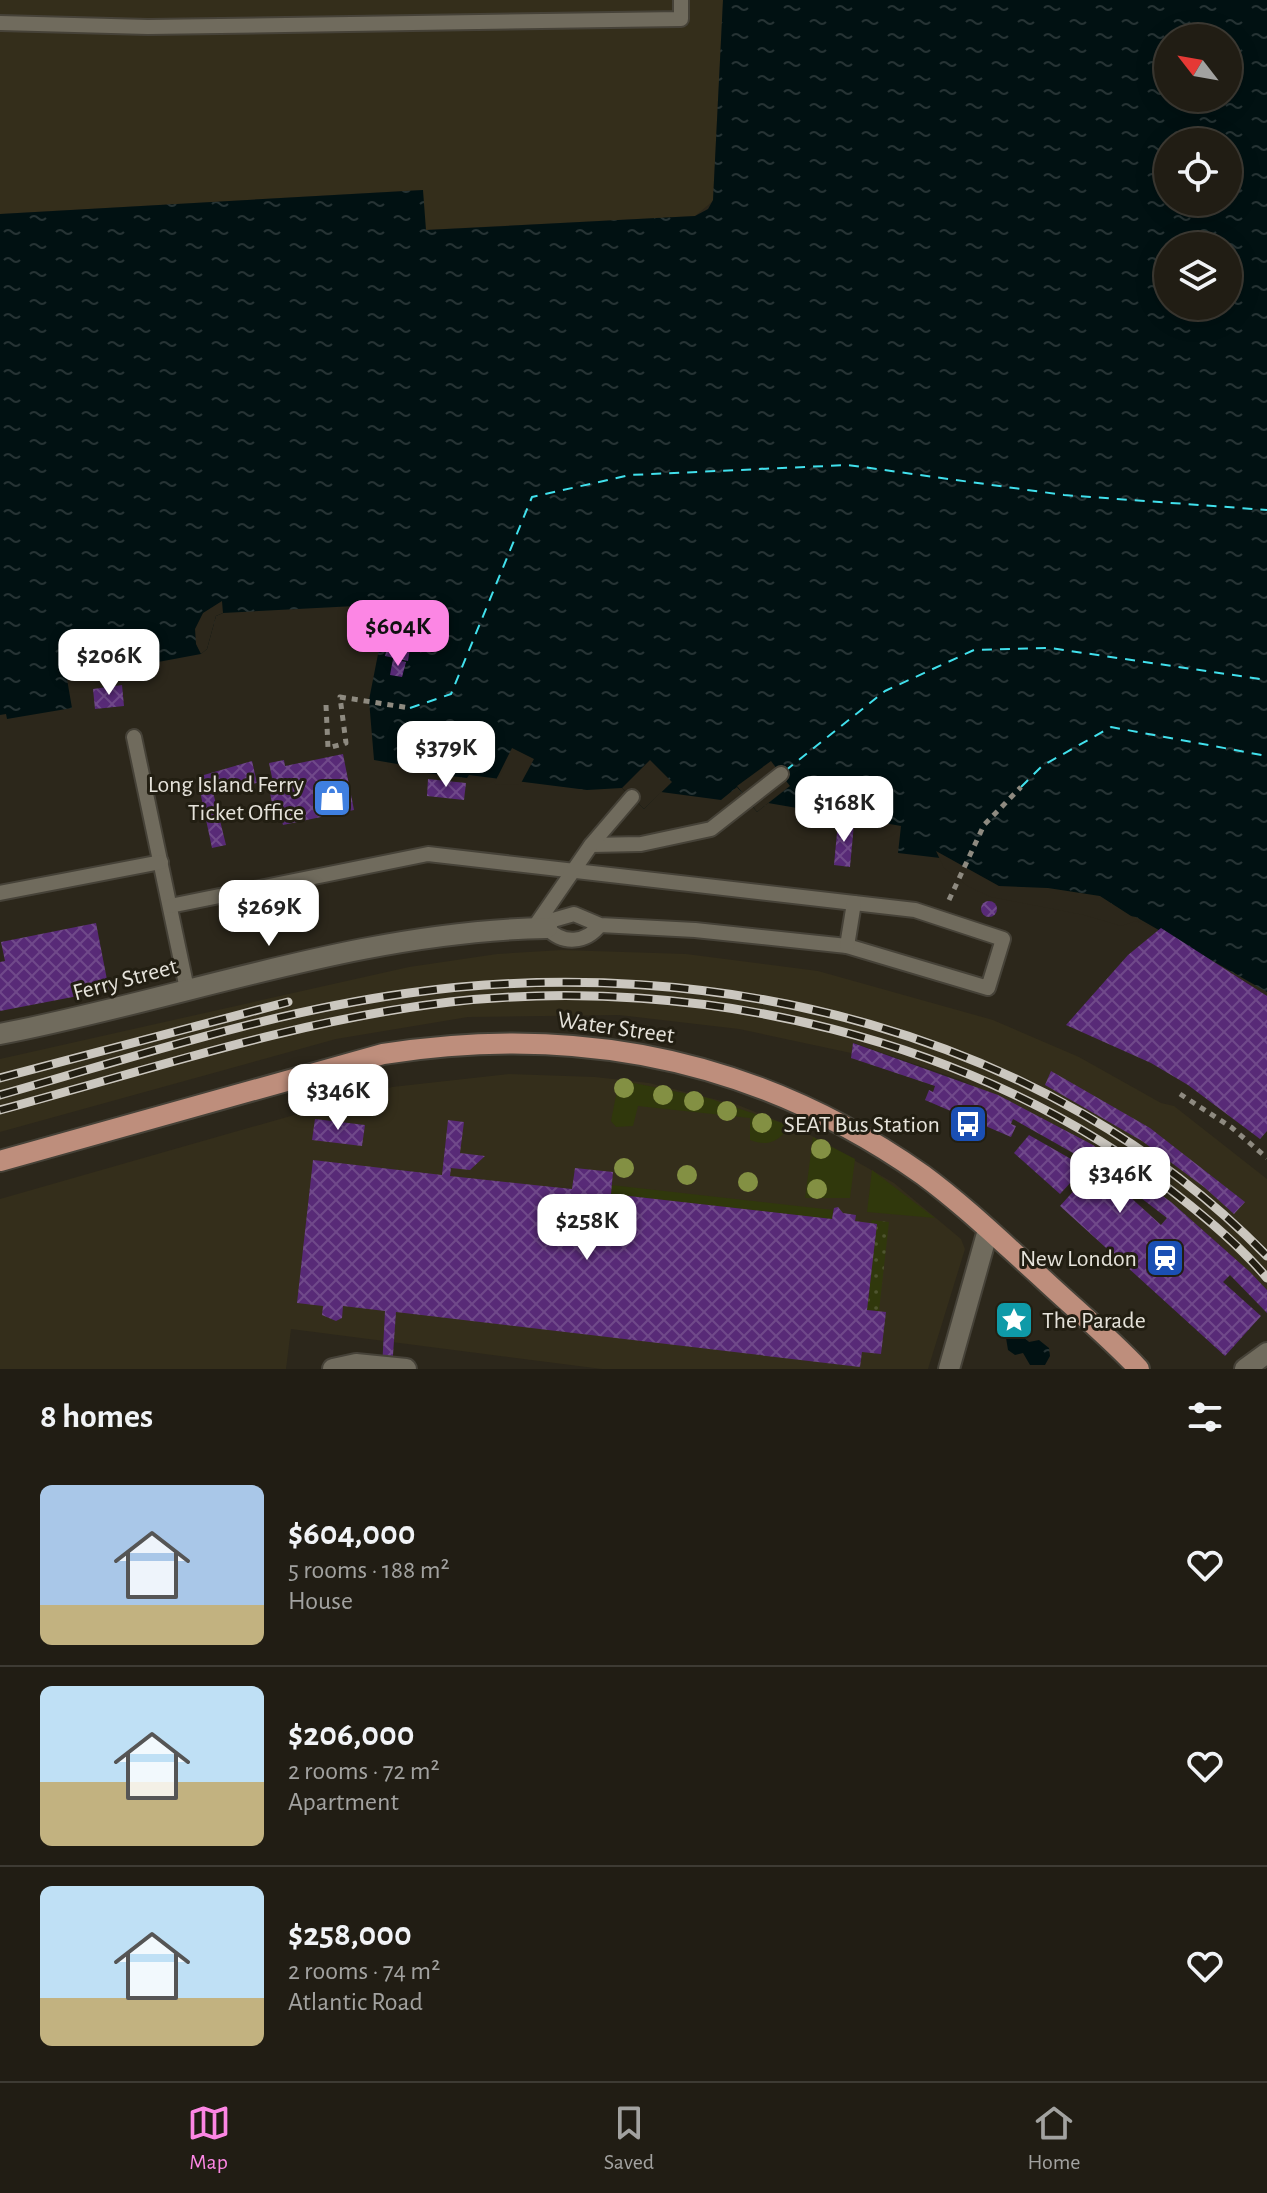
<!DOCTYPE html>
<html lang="en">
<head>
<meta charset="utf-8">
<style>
  body { margin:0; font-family:"Alegreya Sans",sans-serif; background:#29261d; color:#f1f3f6; height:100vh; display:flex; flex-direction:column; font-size:30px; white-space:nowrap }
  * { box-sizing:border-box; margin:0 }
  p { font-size:26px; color:#a2a2a0 }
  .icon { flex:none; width:44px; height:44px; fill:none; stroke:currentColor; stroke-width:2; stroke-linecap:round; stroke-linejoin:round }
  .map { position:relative; height:1369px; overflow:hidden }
  .side { display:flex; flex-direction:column; background:#211d14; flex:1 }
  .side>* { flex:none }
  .needle { width:52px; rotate:301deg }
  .tools { position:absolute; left:1154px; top:24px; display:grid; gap:16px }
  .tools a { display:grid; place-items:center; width:88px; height:88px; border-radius:50%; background:#211d14; box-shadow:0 4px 20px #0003,0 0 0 2px #3e3b34; font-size:40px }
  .price { position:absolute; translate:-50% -68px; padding:0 18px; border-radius:16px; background:#fff; color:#222; font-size:26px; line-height:52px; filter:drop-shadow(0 2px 4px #0008) }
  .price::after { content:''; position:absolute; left:50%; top:48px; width:24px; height:18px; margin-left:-12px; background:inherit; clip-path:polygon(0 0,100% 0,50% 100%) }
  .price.on { background:#fc86e4; color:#111 }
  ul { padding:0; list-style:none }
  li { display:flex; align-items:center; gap:24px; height:200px; padding:0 40px }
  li+li { border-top:2px solid #3e3b34 }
  li span { display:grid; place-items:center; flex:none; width:224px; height:160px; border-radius:12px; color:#555 }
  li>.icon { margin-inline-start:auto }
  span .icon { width:96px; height:96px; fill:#fffc; stroke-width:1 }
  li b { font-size:34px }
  h2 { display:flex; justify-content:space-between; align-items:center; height:96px; padding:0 40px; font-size:34px }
  .tab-bar { display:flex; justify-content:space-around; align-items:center; height:112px; border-top:2px solid #3e3b34; background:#211d14; font-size:22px; color:#a2a2a0 }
  .tab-bar a { display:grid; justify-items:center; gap:4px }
  .tab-bar .on { color:#fc86e4 }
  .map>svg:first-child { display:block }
  .built { fill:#342e1b }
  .green { fill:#30380c }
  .garden { fill:url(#garden-dots) }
  .water { fill:url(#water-ripples); fill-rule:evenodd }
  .pier { fill:#2c271b }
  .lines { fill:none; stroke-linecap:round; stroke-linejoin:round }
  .ferry { stroke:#41e0ec; stroke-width:2; stroke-dasharray:10 8; stroke-linecap:butt }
  .building { fill:url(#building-cross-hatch); fill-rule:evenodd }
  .lane-casing { stroke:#464238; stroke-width:18 }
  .street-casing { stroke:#464238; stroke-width:24 }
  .primary-casing { stroke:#464238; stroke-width:24 }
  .path { stroke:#8e8a80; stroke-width:5; stroke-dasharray:6 6; stroke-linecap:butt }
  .lane { stroke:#706b5d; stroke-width:14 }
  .street { stroke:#706b5d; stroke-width:20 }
  .primary { stroke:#be8e7c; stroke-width:20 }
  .rail-casing { stroke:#cbc7bf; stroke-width:9 }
  .rail { stroke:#221e12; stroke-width:6; stroke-dasharray:18; stroke-linecap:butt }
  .tree { fill:#839043 }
  .labels { text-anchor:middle; stroke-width:6; stroke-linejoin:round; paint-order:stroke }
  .poi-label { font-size:24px; fill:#e5e2da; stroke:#221e12; text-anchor:end }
  .street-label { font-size:24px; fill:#e5e2da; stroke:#221e12 }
</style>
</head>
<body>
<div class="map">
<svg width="1267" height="1369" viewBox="0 0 1267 1369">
  <defs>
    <pattern id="garden-dots" width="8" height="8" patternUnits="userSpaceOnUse" patternTransform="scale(2)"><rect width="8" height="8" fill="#30380c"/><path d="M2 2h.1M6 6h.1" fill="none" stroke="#4e542f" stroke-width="1.8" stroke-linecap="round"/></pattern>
    <pattern id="water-ripples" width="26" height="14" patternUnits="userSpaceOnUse" patternTransform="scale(2)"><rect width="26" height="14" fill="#011112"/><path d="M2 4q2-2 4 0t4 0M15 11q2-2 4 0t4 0" fill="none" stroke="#263334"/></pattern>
    <pattern id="building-cross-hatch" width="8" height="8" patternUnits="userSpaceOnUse" patternTransform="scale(2)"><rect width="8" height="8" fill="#582a77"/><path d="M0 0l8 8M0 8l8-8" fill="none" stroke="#70498a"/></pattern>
  </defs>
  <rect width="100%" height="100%" fill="#2c271b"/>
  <!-- built -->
  <g class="built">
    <polygon points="0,0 723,0 713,201 695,216 425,230 422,190 0,214"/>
    <polygon points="562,950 686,954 818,971 993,1020 1079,1057 1161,1103 1174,1106 1267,1179 1267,1290 1171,1202 1079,1137 961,1080 854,1043 851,1053 739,1029 619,1015 468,1017 336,1039 0,1132 0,1059 409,967 497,954"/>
    <polygon points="509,1074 595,1077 649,1083 738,1105 805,1132 894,1183 961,1239 965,1249 928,1369 602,1369 291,1329 286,1369 0,1369 0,1199 392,1087"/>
  </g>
  <!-- green -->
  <g class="green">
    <path d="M 619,1080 L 708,1098 L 791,1126 C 778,1141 770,1147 750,1140 L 750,1118 L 638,1106 L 633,1126 L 616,1127 L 611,1121 Z"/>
    <polygon points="813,1137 855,1159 850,1198 805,1198"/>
    <polygon points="872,1170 935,1218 867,1212"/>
    <polygon points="611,1185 833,1210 832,1219 611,1194"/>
  </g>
  <!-- garden -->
  <polygon class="garden" points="872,1220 889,1222 879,1311 867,1310 877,1224 871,1223"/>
  <!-- water -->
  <g class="water">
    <path d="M 723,0 L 1267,0 L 1267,992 L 1136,917 L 1028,900 L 947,865 L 940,858 L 898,853 L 901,826 L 768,803 L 757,812 L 737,787 L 721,800 L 661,792 L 644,809 L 622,788 L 587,790 L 469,775 L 467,778 L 426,773 L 426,769 L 374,760 L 369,700 L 386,613 L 375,605 L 223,613 L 216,616 L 207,649 L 201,654 L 67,679 L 72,708 L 7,719 L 6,714 L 0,715 L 0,214 L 423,190 L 426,230 L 695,216 L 708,209 L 713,200 ZM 1168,38 L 1228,38 L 1228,98 L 1168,98 ZM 1168,142 L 1228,142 L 1228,202 L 1168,202 ZM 1168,246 L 1228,246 L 1228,306 L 1168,306 Z"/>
    <polygon points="1019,1331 1029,1342 1039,1340 1049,1348 1050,1356 1045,1365 1030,1365 1023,1353 1015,1355 1008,1350 1006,1338"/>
  </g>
  <!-- pier -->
  <g class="pier">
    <polygon points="222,601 223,613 216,616 207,649 201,654 196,644 195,629 203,613"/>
    <polygon points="512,748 534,759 520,785 494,784"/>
    <polygon points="650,760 672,782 644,809 622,788"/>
    <polygon points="771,761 790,786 757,812 737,786"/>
    <polygon points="936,851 999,886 1048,888 1100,896 1142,923 1158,929 1136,921 1121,926 1084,915 991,897 969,887 944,868"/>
  </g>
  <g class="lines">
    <!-- ferry -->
    <g class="ferry">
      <polyline points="410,708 451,694 532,497 630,475 848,465 1064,495 1267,510"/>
      <polyline points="785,771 885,691 974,650 1050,648 1267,680"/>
      <polyline points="1021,787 1042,766 1111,727 1267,756"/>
    </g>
  </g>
  <!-- building -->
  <g class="building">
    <polygon points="388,644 410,648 408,661 385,656"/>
    <polygon points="393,659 406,662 402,677 390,675"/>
    <polygon points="122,685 124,706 95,709 93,689"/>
    <polygon points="343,754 354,810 283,825 281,817 275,818 269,788 274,787 269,763 284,760 285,766"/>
    <polygon points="252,761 257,783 213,792 226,845 212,848 197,777"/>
    <polygon points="428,779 466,783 464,800 427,796"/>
    <polygon points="838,822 854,824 850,867 834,865"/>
    <circle cx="989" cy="909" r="8"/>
    <polygon points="96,923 109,990 0,1011 0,962 5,961 1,942"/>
    <polygon points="1161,928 1267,996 1267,1131 1260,1139 1188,1085 1151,1063 1066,1025 1128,955"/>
    <path d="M 853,1043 L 998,1095 L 1093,1145 L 1171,1202 L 1250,1272 L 1267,1290 L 1267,1313 L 1230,1275 L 1223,1282 L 1261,1316 L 1225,1356 L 1060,1206 L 1096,1166 L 1013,1119 L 1011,1124 L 1016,1126 L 1011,1137 L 925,1100 L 929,1090 L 933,1092 L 935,1086 L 851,1058 ZM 1097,1167 L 1128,1188 L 1167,1218 L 1161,1225 Z"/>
    <polygon points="1051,1071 1150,1128 1245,1202 1234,1214 1204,1187 1142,1141 1045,1085"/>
    <polygon points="315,1119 365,1125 362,1146 312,1140"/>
    <polygon points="448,1120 464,1122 460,1153 485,1156 470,1170 451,1168 450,1176 572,1189 575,1168 613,1172 611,1194 832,1219 834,1208 838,1207 843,1213 856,1215 855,1221 877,1224 867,1310 886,1312 881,1354 862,1352 860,1367 396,1312 392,1369 382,1369 385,1311 343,1306 342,1318 336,1321 322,1315 323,1306 297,1303 313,1160 442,1175"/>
    <polygon points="1029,1135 1085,1167 1060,1194 1014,1153"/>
  </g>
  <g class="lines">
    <defs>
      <g id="lane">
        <polyline points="0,23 148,27 681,19 681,0"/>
        <polyline points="134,737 187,989"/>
        <polyline points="591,845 641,844 711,829 781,774"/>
        <polyline points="0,893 161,862"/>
        <path d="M 170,906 L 428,854 L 915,910 L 1003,939 L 988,988 L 847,946 L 695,930 L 600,925 L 574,914 L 553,920 L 547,928 C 563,945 586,943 600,925"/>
        <polyline points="533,929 591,845 632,797"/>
        <polyline points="847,946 854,903"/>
      </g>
      <g id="street">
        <path d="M 0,1034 C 182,999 360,931 547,928"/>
        <polyline points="333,1369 356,1364 406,1369"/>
        <polyline points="949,1369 988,1230"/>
        <polyline points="1245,1369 1267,1353"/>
      </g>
      <path id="primary" d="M 0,1161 L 383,1054 C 578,1023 760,1060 923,1175 C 965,1206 1003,1243 1042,1278 C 1074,1308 1109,1337 1139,1369"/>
    </defs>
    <!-- lane casing -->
    <use href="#lane" class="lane-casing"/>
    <!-- street casing -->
    <use href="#street" class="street-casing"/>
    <!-- primary casing -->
    <use href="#primary" class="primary-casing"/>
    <!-- path -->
    <g class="path">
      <polyline points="326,705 328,748 346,743 340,697 410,708"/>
      <polyline points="949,900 984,825 1021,787"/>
      <polyline points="1180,1094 1231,1127 1267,1158"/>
    </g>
    <!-- lane -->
    <use href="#lane" class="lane"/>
    <!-- street -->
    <use href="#street" class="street"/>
    <!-- primary -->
    <use href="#primary" class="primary"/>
    <defs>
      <g id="rail">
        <polyline points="0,1078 288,1002"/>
        <path d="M 0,1095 C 134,1057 270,1012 409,993 C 713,951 1048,1031 1267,1256"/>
        <path d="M 0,1110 C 148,1070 297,1020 450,1002 C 700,974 978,1038 1177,1195 C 1209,1220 1241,1247 1267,1278"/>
      </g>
    </defs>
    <!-- rail casing -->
    <use href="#rail" class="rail-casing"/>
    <!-- rail -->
    <use href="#rail" class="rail"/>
  </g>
  <!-- trees -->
  <g class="tree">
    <circle cx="624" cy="1088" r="10"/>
    <circle cx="663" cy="1095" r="10"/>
    <circle cx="694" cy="1101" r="10"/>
    <circle cx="727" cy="1111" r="10"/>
    <circle cx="762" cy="1123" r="10"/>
    <circle cx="821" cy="1149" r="10"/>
    <circle cx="624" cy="1168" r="10"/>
    <circle cx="687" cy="1175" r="10"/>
    <circle cx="748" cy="1182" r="10"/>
    <circle cx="817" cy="1189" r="10"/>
  </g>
  <!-- icons -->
  <defs>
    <symbol id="shop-square" viewBox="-11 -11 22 22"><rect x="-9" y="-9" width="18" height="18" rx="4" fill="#3f7fe0" stroke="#221e12"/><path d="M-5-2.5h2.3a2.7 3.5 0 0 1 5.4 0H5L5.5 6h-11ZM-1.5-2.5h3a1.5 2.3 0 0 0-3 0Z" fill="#fff"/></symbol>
    <symbol id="bus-square" viewBox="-11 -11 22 22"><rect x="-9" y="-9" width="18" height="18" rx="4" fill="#1a4fb4" stroke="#221e12"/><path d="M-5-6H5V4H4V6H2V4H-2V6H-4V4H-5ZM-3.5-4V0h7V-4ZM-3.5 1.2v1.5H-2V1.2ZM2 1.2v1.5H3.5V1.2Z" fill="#fff"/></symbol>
    <symbol id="station-square" viewBox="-11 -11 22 22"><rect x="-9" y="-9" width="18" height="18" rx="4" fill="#1a4fb4" stroke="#221e12"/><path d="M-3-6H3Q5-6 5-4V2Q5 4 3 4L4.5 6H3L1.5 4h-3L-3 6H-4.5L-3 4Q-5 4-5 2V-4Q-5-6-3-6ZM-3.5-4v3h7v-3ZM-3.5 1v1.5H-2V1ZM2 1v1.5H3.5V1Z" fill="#fff"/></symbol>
    <symbol id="sight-square" viewBox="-11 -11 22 22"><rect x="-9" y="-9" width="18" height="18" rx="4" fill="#0f9aa8" stroke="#221e12"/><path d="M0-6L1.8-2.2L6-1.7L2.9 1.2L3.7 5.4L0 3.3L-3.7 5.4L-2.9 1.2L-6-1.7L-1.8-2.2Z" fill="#fff"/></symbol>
  </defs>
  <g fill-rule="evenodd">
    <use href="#shop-square" x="310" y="776" width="44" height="44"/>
    <use href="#bus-square" x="946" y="1102" width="44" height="44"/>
    <use href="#station-square" x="1143" y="1236" width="44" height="44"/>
    <use href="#sight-square" x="992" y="1298" width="44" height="44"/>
  </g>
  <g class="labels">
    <!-- poi labels -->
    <g class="poi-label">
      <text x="304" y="792">Long Island Ferry<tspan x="304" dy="28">Ticket Office</tspan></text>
      <text x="940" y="1132">SEAT Bus Station</text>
      <text x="1137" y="1266">New London</text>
      <text x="1042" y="1328" text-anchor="start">The Parade</text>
    </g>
    <!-- street labels -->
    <g class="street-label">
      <text transform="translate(125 979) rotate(-15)" y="8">Ferry Street</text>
      <text transform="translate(616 1027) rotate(8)" y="8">Water Street</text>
    </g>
  </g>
</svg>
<div class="tools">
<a><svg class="needle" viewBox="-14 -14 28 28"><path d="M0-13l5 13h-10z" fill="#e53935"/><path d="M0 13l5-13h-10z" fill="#a2a2a0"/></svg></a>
<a><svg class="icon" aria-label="locate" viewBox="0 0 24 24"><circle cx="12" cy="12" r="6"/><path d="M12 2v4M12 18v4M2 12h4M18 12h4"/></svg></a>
<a><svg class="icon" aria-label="layers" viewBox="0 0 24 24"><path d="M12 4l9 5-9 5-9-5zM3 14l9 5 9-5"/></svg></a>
</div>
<b class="price on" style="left:398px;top:668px">$604K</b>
<b class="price" style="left:109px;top:697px">$206K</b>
<b class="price" style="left:446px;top:789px">$379K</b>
<b class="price" style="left:844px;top:844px">$168K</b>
<b class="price" style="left:269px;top:948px">$269K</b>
<b class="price" style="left:338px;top:1132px">$346K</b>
<b class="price" style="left:1120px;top:1215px">$346K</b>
<b class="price" style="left:587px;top:1262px">$258K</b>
</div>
<section class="side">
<h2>8 homes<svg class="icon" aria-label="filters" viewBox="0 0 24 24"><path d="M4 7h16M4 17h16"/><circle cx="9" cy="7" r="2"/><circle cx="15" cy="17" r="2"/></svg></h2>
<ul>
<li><span style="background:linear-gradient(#a9c7e8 75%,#c2b280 0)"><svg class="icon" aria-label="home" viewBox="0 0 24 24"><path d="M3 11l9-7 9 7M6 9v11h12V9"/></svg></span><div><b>$604,000</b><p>5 rooms · 188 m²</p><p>House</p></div><svg class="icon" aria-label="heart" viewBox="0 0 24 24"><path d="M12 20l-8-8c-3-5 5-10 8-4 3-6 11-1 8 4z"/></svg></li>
<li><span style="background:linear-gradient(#bfe0f5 60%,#c2b280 0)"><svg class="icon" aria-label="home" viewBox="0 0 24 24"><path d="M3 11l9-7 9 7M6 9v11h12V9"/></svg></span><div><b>$206,000</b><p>2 rooms · 72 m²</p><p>Apartment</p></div><svg class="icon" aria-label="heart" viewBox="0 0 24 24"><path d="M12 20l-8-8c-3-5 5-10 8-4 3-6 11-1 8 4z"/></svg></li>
<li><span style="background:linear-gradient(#bfe0f5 70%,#c2b280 0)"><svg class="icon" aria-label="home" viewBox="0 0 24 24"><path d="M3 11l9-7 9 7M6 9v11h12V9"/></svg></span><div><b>$258,000</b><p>2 rooms · 74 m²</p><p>Atlantic Road</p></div><svg class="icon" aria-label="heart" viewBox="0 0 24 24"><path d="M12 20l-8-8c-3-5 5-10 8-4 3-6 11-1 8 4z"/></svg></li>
</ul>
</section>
<nav class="tab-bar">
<a class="on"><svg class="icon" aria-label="map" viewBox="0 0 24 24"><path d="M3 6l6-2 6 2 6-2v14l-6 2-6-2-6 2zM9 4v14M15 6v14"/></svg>Map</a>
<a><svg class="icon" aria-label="saved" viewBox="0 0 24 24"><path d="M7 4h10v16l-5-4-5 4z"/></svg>Saved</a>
<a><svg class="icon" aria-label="home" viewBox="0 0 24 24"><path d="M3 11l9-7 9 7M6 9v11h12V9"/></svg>Home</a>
</nav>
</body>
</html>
